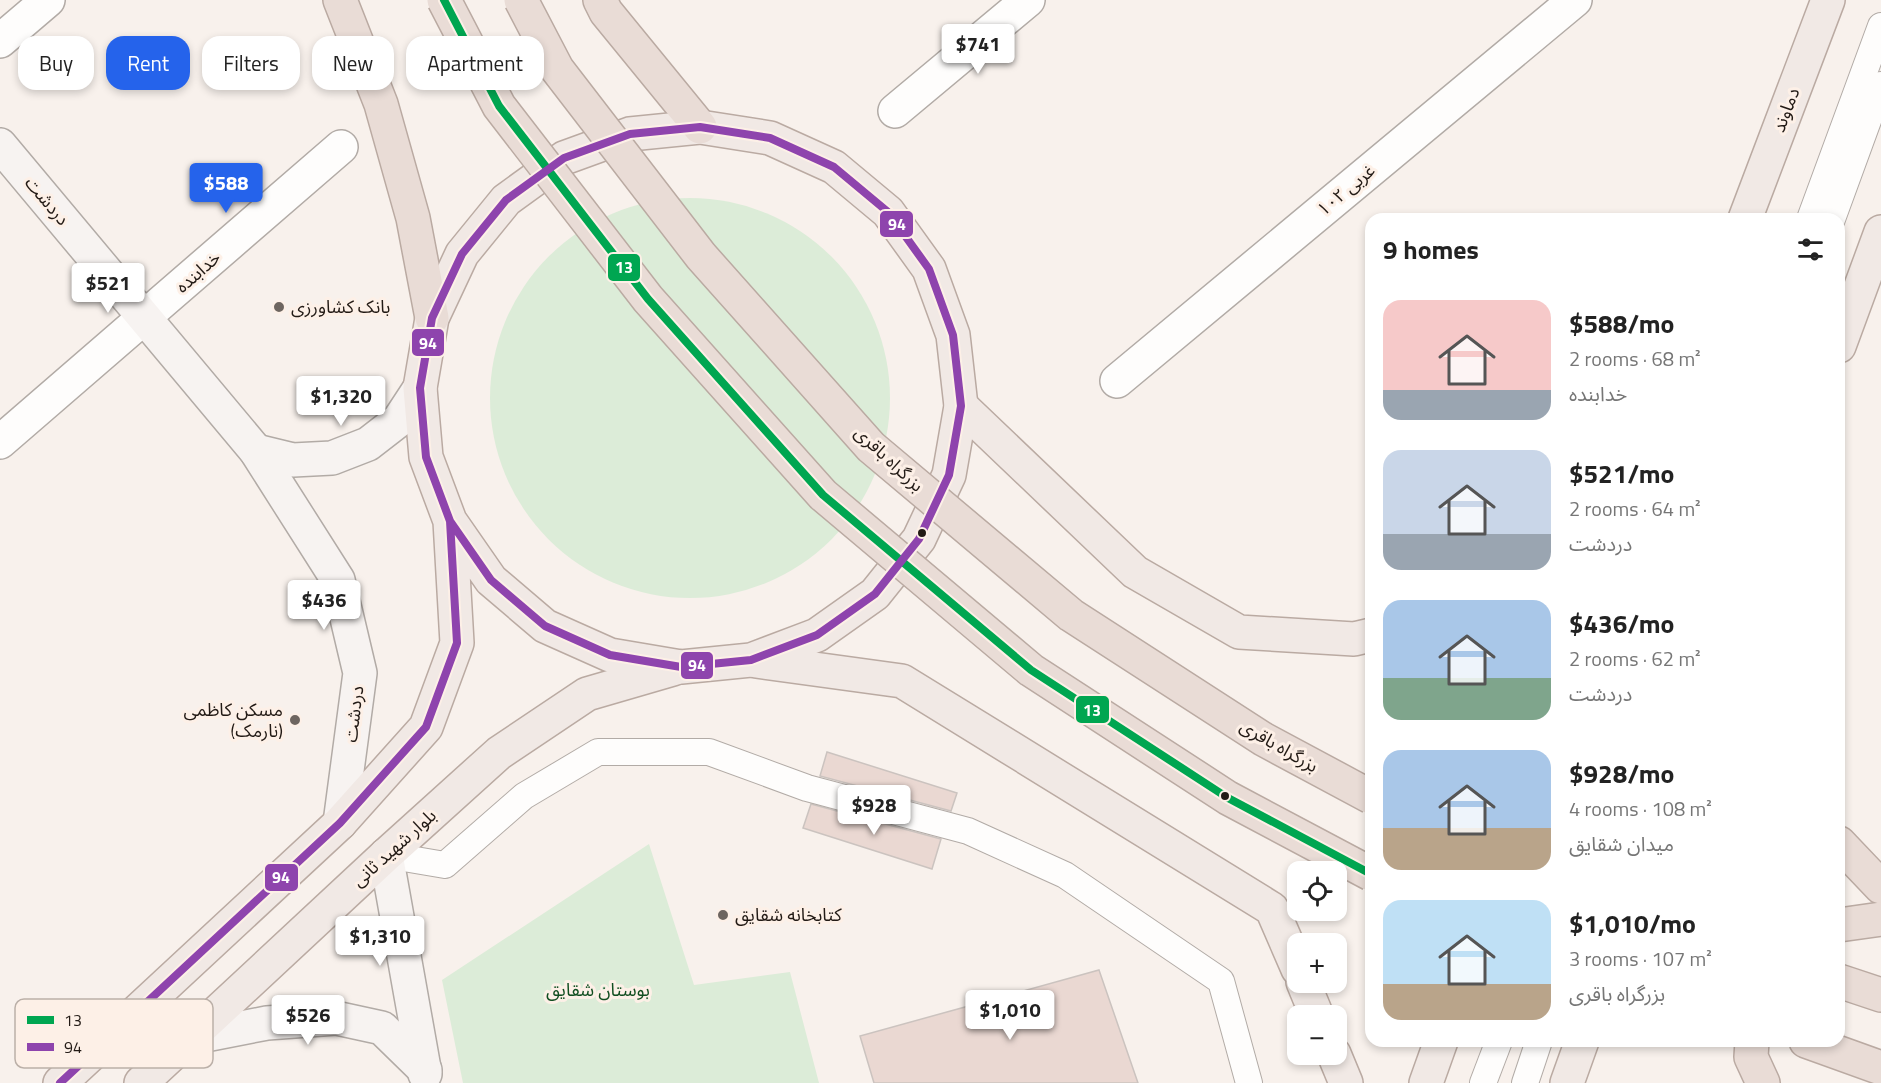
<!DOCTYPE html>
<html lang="en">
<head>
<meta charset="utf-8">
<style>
  body { margin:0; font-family:"Titillium Web","Noto Sans Arabic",sans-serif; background:#f2f2f2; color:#222; height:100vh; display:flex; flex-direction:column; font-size:22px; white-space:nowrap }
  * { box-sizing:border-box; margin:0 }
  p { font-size:20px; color:#767676 }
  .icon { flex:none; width:33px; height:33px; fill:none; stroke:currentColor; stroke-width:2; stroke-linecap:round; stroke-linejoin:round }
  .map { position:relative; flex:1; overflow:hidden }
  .details { position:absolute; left:1365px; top:213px; width:480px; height:834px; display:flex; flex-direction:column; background:#fff; border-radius:18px; box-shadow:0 3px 9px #0003 }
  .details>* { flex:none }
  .guide { position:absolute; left:18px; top:36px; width:570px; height:54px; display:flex; gap:12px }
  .buttons { position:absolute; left:1287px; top:861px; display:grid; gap:12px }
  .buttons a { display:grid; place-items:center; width:60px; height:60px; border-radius:12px; background:#fff; box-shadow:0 3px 9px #0003; font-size:30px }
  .price { position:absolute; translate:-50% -51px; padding:0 14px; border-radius:6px; background:#fff; color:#222; font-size:20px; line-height:39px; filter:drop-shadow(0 2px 3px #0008) }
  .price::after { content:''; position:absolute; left:50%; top:36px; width:18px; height:14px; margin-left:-9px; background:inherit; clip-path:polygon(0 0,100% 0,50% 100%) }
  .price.active { background:#2563eb; color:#fff }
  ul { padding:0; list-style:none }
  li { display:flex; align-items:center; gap:18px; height:150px; padding:0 18px }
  li span { display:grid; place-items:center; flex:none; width:168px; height:120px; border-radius:18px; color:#555 }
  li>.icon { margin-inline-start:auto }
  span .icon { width:72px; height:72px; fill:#fffc; stroke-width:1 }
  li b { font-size:26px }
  h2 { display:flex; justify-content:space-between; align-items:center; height:72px; padding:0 18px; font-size:26px }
  .chip { padding:0 21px; border-radius:18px; background:#fff; box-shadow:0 3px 9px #0003; font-size:21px; line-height:54px }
  .chip.active { background:#2563eb; color:#fff }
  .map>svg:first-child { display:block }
  .green { fill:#dcecd8 }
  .building { fill:#ead8d2; stroke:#cbc3bf; stroke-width:1.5 }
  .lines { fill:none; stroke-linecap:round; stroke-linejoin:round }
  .lane-casing { stroke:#b2aba6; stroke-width:28 }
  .street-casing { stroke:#b2aba6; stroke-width:36 }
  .secondary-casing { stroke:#b2aba6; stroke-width:36 }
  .primary-casing { stroke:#baaaa2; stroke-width:36 }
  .highway-casing { stroke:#baaaa2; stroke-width:36 }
  .lane { stroke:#fefdfc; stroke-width:26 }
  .street { stroke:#fefdfc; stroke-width:33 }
  .secondary { stroke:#f7f3f1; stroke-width:33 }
  .primary { stroke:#f1e9e5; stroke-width:33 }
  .highway { stroke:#e9dcd6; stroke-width:33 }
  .highway-bridge-casing { stroke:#baaaa2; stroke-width:36; stroke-linecap:butt }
  .highway-bridge { stroke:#e9dcd6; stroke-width:33 }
  .bus-1-casing { stroke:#fdf0e7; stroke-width:12 }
  .bus-2-casing { stroke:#fdf0e7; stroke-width:12 }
  .bus-1 { stroke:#00a651; stroke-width:8 }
  .bus-2 { stroke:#8e44ad; stroke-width:8 }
  .poi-dot { fill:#6d6560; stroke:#fdf0e7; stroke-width:2 }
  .bus-dot { fill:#221a15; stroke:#fdf0e7; stroke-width:2 }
  .labels { text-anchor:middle; stroke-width:6; stroke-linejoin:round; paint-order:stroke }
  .street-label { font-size:18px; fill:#221a15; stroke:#fdf0e7 }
  .poi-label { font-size:18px; fill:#221a15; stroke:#fdf0e7; text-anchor:start }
  .park-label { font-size:18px; fill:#114e20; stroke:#fdf0e7 }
  .key { fill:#fdf0e7; stroke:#bbb0a8; stroke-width:1.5 }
  .key-label { font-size:16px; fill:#221a15 }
  .line-badge { stroke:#fdf0e7; stroke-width:2 }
  .badge-label { font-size:16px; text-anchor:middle; font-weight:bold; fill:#fff }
</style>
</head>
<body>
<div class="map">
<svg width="1881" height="1083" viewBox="0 0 1881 1083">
  <rect width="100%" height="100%" fill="#f8f1ec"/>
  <!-- green -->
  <g class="green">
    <circle cx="690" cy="398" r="200"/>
    <polygon points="649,844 694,985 790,972 819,1083 463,1083 442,980"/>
  </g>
  <!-- building -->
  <g class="building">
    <polygon points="827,752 957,793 951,811 820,776"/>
    <polygon points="811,804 941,839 932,869 803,828"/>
    <polygon points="1099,970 1138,1083 874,1083 860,1036"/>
  </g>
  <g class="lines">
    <defs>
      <g id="lane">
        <polyline points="1810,219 1881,26"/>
        <polyline points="1832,219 1881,85"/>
        <polyline points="386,855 445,865 524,796 598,752 709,752 807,788 968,831 1065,875 1221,981 1249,1083"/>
        <polyline points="1483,1083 1499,1041"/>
        <polyline points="1525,1083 1539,1041"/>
      </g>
      <g id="street">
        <polyline points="0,41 48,0"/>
        <polyline points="895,111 1028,0"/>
        <polyline points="1117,381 1575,0"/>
        <polyline points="0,442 341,147"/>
      </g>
      <g id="secondary">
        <polyline points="0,145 256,451 338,580 360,673 340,823"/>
        <polyline points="256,451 293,460 332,458 368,444 399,420 420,388"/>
        <polyline points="386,855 425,1074"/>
        <polyline points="190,1038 267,1023 336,1018 382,1028 425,1070"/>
      </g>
      <g id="primary">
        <polyline points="1745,219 1828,0"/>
        <polyline points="1839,346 1881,232"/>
        <polyline points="961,406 1135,572 1239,632 1354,639 1371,635"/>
        <polyline points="756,661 902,681 1272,909 1298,969"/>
        <polyline points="1303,982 1317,1016"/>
        <polyline points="1334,1054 1346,1083"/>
        <polyline points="60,1083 340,823 426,727 457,643 450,521 426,457 420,388 432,318 462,254 506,200 564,158 630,134 700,127 770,138 834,167 888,212 929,269 953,335 961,406 949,475 919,539 875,594 817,635 751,660 681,667 610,655 545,626 491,580 450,521"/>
        <polyline points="141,1083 386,855 499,753 587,694 673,669"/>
        <polyline points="1426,1083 1441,1041"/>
        <polyline points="1567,1083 1582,1041"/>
      </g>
      <g id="highway">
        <polyline points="340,0 381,104 413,218 432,318"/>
        <polyline points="600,0 606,12 700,127"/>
        <polyline points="1839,843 1881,887"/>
        <polyline points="1839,925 1881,919"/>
        <polyline points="1839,981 1881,995"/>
        <polyline points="1752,1041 1751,1057 1763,1083"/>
        <polyline points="1806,1041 1881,1068"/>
      </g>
    </defs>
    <!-- lane casing -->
    <use href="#lane" class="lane-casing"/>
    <!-- street casing -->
    <use href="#street" class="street-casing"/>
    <!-- secondary casing -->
    <use href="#secondary" class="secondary-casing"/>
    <!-- primary casing -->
    <use href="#primary" class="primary-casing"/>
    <!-- highway casing -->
    <use href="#highway" class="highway-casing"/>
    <!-- lane -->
    <use href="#lane" class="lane"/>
    <!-- street -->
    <use href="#street" class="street"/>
    <!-- secondary -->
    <use href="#secondary" class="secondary"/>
    <!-- primary -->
    <use href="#primary" class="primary"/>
    <!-- highway -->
    <use href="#highway" class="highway"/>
    <defs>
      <g id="highway-bridge">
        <polyline points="444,0 499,106 648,299 823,495 1031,670 1228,798 1371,874"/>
        <polyline points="521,0 557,69 701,256 871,447 1071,615 1263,739 1371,797"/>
      </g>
    </defs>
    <!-- highway-bridge casing -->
    <use href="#highway-bridge" class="highway-bridge-casing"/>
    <!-- highway-bridge -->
    <use href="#highway-bridge" class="highway-bridge"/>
    <defs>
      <polyline id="bus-1" points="444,0 499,106 648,299 823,495 1031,670 1228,798 1371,874"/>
      <polyline id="bus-2" points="60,1083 340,823 426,727 457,643 450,521 426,457 420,388 432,318 462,254 506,200 564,158 630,134 700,127 770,138 834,167 888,212 929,269 953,335 961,406 949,475 919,539 875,594 817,635 751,660 681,667 610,655 545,626 491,580 450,521"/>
    </defs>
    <!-- bus-1 casing -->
    <use href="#bus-1" class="bus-1-casing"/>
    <!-- bus-2 casing -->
    <use href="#bus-2" class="bus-2-casing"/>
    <!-- bus-1 -->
    <use href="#bus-1" class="bus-1"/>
    <!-- bus-2 -->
    <use href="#bus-2" class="bus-2"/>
  </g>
  <!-- markers -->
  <g class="poi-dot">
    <circle cx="279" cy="307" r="6"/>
    <circle cx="295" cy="720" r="6"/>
    <circle cx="723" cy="915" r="6"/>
  </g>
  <g class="bus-dot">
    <circle cx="922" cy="533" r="5"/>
    <circle cx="1225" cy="796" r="5"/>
  </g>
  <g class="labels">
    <!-- street labels -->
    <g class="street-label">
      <text transform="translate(1786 110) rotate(-69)" y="6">دماوند</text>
      <text transform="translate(1346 190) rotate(-40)" y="6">۱۰۲ غربی</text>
      <text transform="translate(47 201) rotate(50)" y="6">دردشت</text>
      <text transform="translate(198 272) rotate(-41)" y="6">خدابنده</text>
      <text transform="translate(889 459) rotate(43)" y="6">بزرگراه باقری</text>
      <text transform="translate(354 714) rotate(-83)" y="6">دردشت</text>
      <text transform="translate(1279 746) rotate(30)" y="6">بزرگراه باقری</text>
      <text transform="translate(394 848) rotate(-42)" y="6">بلوار شهید ثانی</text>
    </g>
    <!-- poi labels -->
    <g class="poi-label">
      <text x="291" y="313">بانک کشاورزی</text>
      <text x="283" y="716" text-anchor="end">مسکن کاظمی<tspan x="283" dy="21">(نارمک)</tspan></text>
      <text x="735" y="921">کتابخانه شقایق</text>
    </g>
    <!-- park labels -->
    <g class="park-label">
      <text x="598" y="996">بوستان شقایق</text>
    </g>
  </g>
  <!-- legend -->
  <rect x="15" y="999" width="198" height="69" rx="9" class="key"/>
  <rect x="27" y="1016" width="27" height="8" fill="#00a651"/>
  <rect x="27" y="1043" width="27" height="8" fill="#8e44ad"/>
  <g class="key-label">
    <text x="64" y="1026">13</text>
    <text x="64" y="1053">94</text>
  </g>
  <g class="line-badge">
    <rect x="879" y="210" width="35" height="28" rx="6" fill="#8e44ad"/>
    <rect x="607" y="253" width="34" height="29" rx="6" fill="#00a651"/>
    <rect x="411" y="328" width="34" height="29" rx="6" fill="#8e44ad"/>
    <rect x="680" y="651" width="34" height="29" rx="6" fill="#8e44ad"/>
    <rect x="1075" y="695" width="35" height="29" rx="6" fill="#00a651"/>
    <rect x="264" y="863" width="35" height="29" rx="6" fill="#8e44ad"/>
  </g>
  <g class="badge-label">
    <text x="897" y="230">94</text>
    <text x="624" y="273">13</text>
    <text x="428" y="349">94</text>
    <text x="697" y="671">94</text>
    <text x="1092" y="716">13</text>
    <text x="281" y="883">94</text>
  </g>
</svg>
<div class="buttons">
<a><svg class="icon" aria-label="locate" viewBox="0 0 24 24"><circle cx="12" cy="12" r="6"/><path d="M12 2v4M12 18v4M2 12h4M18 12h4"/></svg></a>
<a>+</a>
<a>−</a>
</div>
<b class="price" style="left:978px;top:75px">$741</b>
<b class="price active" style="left:226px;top:214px">$588</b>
<b class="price" style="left:108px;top:314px">$521</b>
<b class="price" style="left:341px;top:427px">$1,320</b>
<b class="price" style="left:324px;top:631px">$436</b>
<b class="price" style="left:874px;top:836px">$928</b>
<b class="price" style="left:380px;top:967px">$1,310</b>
<b class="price" style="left:1010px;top:1041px">$1,010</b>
<b class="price" style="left:308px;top:1046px">$526</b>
<div class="guide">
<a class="chip">Buy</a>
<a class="chip active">Rent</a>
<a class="chip">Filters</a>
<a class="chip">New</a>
<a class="chip">Apartment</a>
</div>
<section class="details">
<h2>9 homes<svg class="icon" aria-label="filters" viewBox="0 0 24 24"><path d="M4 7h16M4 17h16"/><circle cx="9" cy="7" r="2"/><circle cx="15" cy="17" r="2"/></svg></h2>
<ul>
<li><span style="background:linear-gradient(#f6c9c9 75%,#9aa5b1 0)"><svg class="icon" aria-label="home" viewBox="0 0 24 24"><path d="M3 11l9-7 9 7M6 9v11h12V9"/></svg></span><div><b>$588/mo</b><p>2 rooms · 68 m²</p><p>خدابنده</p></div></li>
<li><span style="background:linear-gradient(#c9d6e8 70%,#9aa5b1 0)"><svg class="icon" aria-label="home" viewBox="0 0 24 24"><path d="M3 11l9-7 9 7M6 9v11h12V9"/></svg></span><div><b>$521/mo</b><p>2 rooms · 64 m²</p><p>دردشت</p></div></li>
<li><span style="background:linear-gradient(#a9c7e8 65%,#7fa58c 0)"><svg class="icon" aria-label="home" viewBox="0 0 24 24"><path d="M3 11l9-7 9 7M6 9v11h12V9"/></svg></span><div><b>$436/mo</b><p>2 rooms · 62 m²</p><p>دردشت</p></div></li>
<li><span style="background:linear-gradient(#a9c7e8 65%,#b9a48a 0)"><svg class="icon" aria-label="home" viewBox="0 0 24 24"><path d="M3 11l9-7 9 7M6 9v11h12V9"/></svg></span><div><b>$928/mo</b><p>4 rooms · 108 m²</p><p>میدان شقایق</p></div></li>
<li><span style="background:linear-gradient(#bfe0f5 70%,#b9a48a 0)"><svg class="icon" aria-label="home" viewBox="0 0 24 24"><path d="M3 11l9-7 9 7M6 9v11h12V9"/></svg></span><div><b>$1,010/mo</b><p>3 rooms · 107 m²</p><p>بزرگراه باقری</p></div></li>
</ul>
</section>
</div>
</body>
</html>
